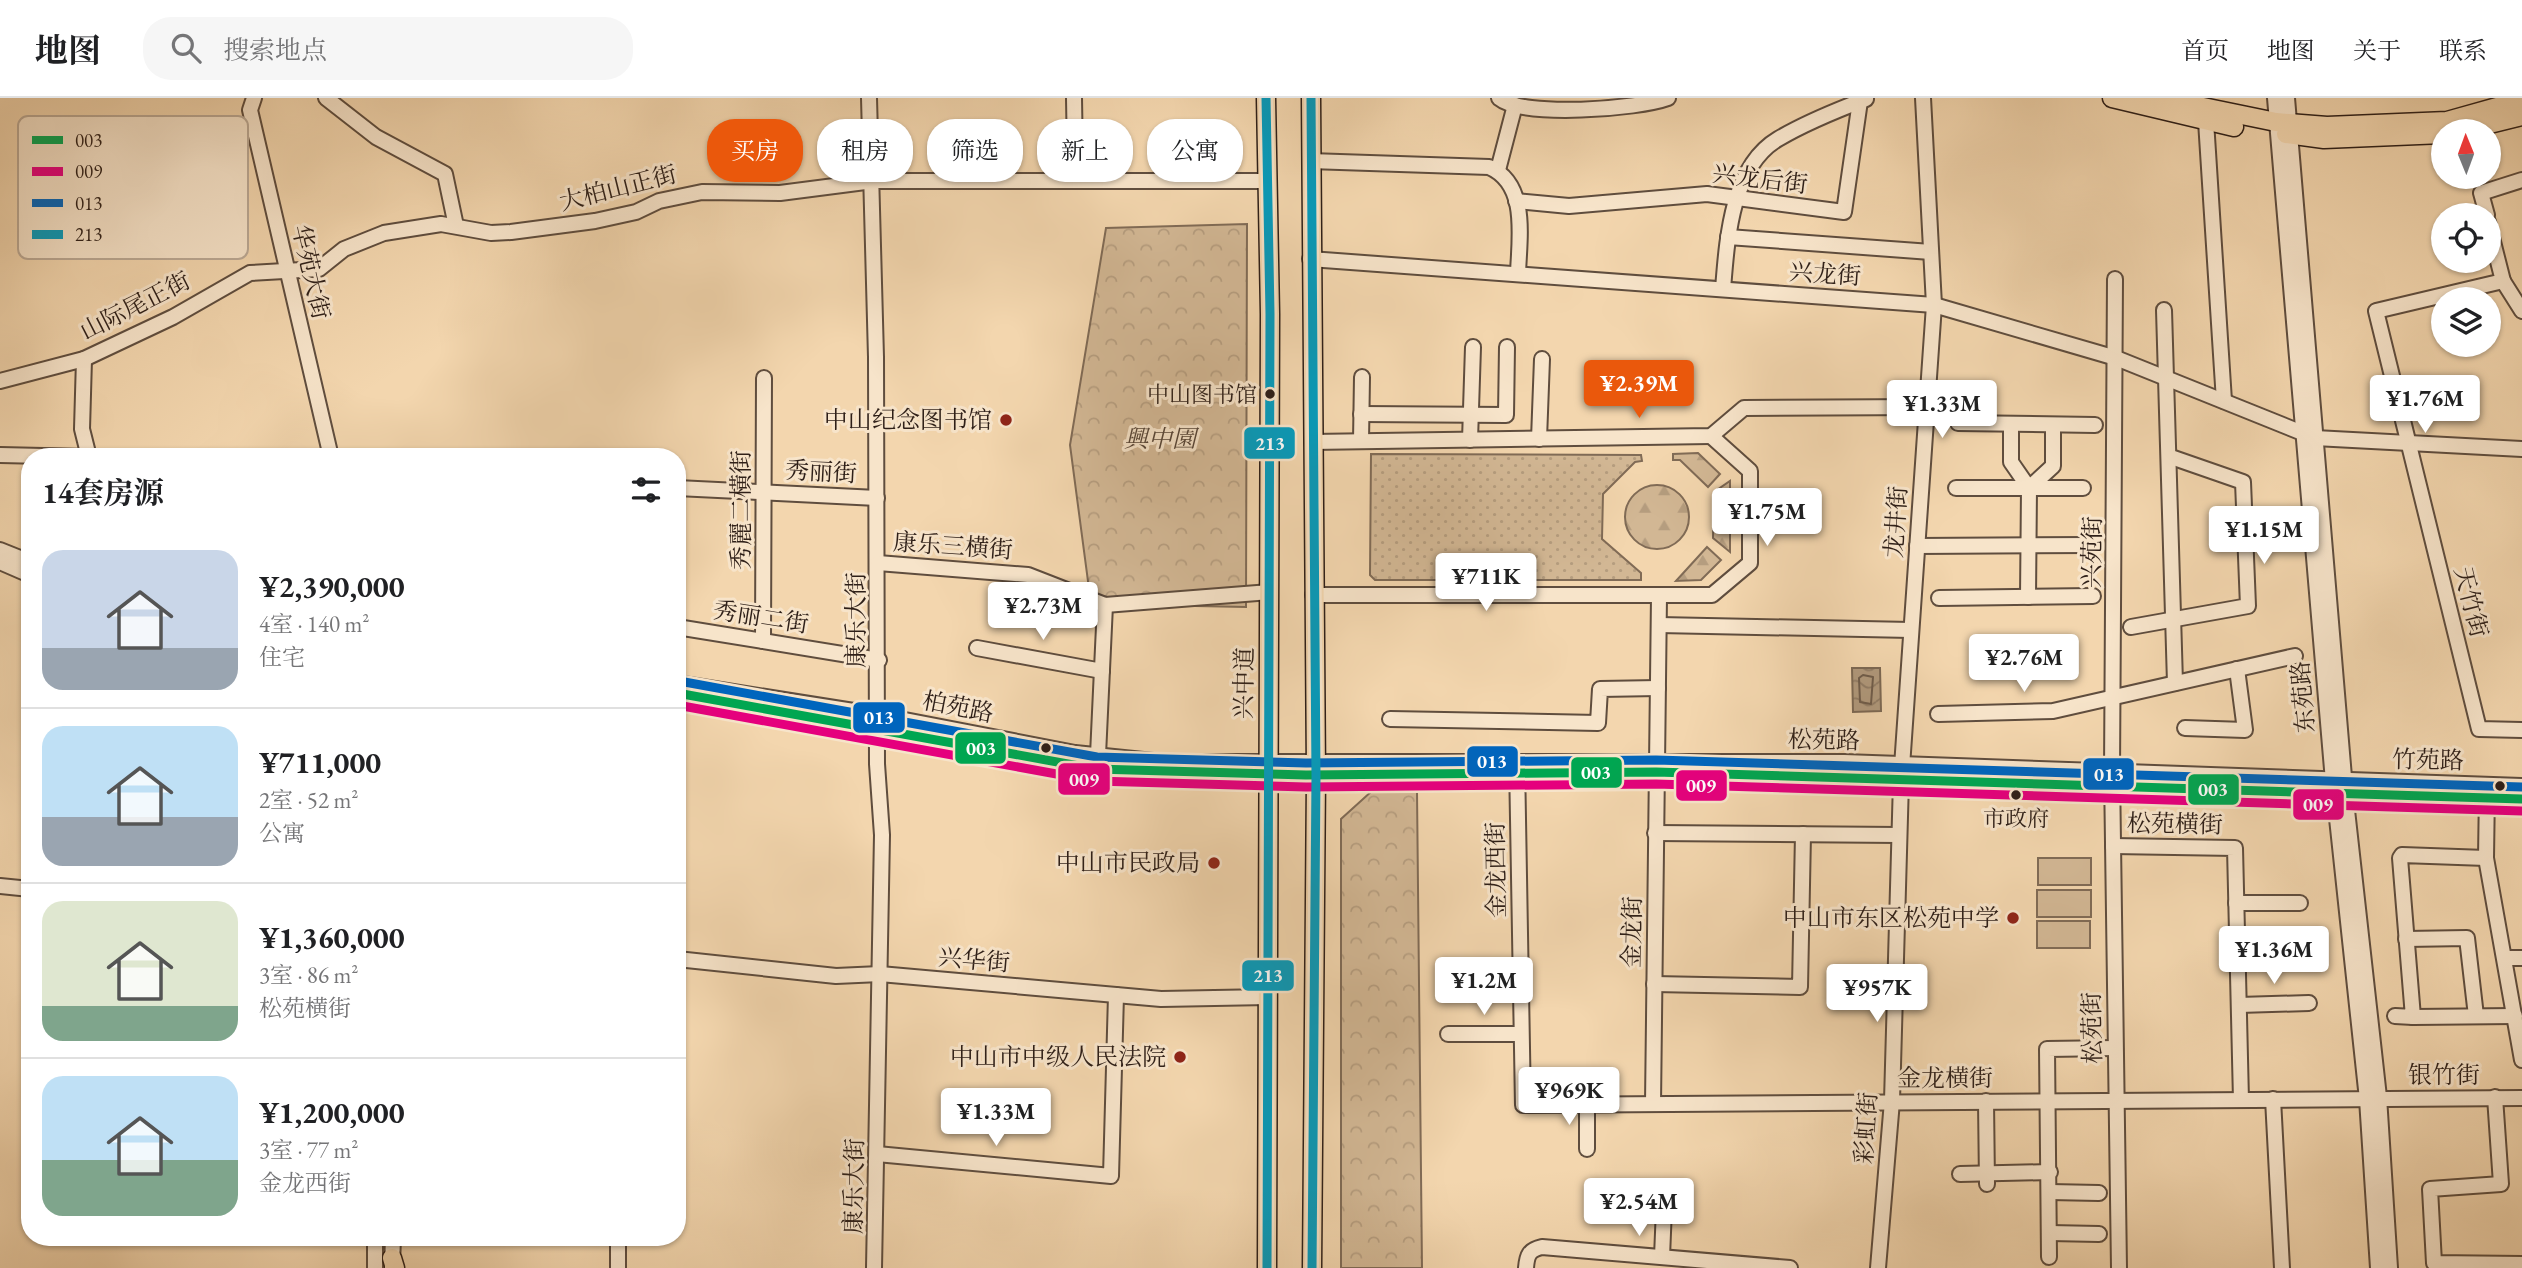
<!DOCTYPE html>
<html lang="zh">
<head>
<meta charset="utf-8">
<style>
  body { margin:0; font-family:"EB Garamond","Noto Serif SC",serif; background:#f6f6f6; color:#202124; height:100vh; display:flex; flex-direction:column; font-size:26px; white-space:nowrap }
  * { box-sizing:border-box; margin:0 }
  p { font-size:23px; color:#757577 }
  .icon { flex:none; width:38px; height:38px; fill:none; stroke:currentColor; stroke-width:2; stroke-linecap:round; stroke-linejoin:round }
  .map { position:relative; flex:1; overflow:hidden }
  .sheet { position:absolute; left:21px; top:350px; width:665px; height:798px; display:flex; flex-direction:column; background:#fff; border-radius:28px; box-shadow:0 2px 5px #0004 }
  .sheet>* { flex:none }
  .banner { position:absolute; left:707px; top:21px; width:665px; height:63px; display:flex; gap:14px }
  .needle { width:46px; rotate:359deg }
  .fabs { position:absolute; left:2431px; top:21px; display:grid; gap:14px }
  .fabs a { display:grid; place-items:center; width:70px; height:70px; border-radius:50%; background:#fff; box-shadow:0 2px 5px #0004; font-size:35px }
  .price { position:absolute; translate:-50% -60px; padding:0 16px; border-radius:7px; background:#fff; color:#222; font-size:23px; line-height:46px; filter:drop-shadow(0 2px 4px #0008) }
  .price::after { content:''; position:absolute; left:50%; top:42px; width:21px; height:16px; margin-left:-10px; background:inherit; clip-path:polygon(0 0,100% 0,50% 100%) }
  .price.active { background:#ea580c; color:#fff }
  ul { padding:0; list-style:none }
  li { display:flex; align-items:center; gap:21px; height:175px; padding:0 21px }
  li+li { border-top:2px solid #e0e0e0 }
  li span { display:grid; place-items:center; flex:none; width:196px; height:140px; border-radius:21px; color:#555 }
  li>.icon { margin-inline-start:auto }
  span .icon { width:84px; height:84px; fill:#fffc; stroke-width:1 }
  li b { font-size:30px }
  h2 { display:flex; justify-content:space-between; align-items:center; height:84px; padding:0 21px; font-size:30px }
  .tag { padding:0 24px; border-radius:28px; background:#fff; box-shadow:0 2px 5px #0004; font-size:24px; line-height:63px }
  .tag.active { background:#ea580c; color:#fff }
  header { display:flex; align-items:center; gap:42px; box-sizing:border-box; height:98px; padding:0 35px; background:#fff; border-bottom:2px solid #e0e0e0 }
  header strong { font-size:33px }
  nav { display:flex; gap:38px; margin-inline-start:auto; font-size:24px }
  .search { width:490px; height:63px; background:#f6f6f6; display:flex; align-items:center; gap:18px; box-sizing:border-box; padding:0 24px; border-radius:28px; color:#757577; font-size:26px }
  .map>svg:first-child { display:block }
  .grass { fill:url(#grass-dots); stroke:#806b56; stroke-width:2 }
  .forest { fill:url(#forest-firs); stroke:#806b56; stroke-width:2 }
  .park { fill:url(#park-crowns); stroke:#806b56; stroke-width:2 }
  .pitch { fill:#d2b794; stroke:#806b56; stroke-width:2 }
  .water { fill:url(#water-waves); stroke:#7c6853; stroke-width:2 }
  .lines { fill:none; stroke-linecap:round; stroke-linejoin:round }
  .shore { stroke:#6f5c4a; stroke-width:2 }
  .minor-casing { stroke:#5f4d3e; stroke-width:18 }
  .major-casing { stroke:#2e1f18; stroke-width:21 }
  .minor { stroke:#f7e4ca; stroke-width:14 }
  .major { stroke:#f3d6ae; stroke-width:18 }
  .bus-1-casing { stroke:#f7e4ca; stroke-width:14 }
  .bus-2-casing { stroke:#f7e4ca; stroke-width:14 }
  .bus-3-casing { stroke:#f7e4ca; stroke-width:14 }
  .bus-4-casing { stroke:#f7e4ca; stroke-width:14 }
  .bus-1 { stroke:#00a651; stroke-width:9 }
  .bus-2 { stroke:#e5007d; stroke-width:9 }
  .bus-3 { stroke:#0065bd; stroke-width:9 }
  .bus-4 { stroke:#059bbc; stroke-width:9 }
  .bus-dot { fill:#2e1f18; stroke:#f7e4ca; stroke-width:2.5 }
  .poi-dot { fill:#8f2418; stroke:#f7e4ca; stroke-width:2.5 }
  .labels { text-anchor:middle; stroke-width:6; stroke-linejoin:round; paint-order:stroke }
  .bus-label { font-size:22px; fill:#2e1f18; stroke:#f7e4ca; text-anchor:end }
  .street-label { font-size:24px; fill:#2e1f18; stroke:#f7e4ca }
  .poi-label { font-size:24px; fill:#2e1f18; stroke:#f7e4ca; text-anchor:end }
  .park-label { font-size:24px; font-style:italic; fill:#574537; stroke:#f7e4ca }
  .key { fill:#f7e4ca; stroke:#bba995; stroke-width:2 }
  .key-label { font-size:19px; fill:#2e1f18 }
  .line-badge { stroke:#f7e4ca; stroke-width:2.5 }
  .badge-label { font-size:19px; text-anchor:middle; font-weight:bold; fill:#fff }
</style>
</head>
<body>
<header>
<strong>地图</strong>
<div class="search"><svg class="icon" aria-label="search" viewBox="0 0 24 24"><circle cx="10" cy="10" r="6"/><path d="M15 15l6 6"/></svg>搜索地点</div>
<nav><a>首页</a><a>地图</a><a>关于</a><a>联系</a></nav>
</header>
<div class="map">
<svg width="2522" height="1170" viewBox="0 0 2522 1170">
  <defs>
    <pattern id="grass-dots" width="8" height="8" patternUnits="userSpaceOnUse" patternTransform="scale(1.75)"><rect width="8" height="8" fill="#d2b794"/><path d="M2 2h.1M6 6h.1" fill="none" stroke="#b59d7f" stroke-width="1.8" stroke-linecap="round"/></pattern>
    <pattern id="forest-firs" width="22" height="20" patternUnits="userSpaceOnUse" patternTransform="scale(1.75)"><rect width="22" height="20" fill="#d2b794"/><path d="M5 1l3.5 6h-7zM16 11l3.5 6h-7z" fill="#b59d7f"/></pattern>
    <pattern id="park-crowns" width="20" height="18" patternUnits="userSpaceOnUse" patternTransform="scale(1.75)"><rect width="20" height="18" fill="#d2b794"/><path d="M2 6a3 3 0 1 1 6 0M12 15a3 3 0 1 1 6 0" fill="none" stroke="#b59d7f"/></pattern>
    <pattern id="water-waves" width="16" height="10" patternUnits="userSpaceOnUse" patternTransform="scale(1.75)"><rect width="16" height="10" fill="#b0987b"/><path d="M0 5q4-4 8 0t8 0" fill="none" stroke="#907b64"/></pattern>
  </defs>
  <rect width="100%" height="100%" fill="#f3d6ae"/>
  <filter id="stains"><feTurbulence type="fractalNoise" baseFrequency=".00286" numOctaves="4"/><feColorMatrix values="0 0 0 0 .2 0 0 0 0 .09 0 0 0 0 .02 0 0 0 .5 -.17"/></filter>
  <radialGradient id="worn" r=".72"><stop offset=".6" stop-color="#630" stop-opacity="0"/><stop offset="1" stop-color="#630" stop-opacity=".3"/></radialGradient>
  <!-- grass -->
  <polygon class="grass" points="1371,356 1641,357 1642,363 1635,364 1603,396 1602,441 1641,475 1641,482 1375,482 1370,477"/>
  <!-- forest -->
  <g class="forest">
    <polygon points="1698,355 1720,376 1708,389 1680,362 1673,362 1673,356"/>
    <polygon points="1730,383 1730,454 1713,440 1714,394"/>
    <circle cx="1657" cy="419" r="32"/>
    <polygon points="1707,449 1721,462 1701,482 1676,483"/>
  </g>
  <!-- park -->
  <g class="park">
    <polygon points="1247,126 1246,509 1091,506 1070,347 1106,130"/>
    <polygon points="1373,692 1417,694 1422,1170 1341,1170 1341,721"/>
  </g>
  <!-- pitch -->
  <g class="pitch">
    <rect x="2038" y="760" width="53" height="27"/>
    <rect x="2037" y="792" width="54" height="27"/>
    <rect x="2037" y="823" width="53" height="27"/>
  </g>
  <!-- water -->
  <polygon class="water" points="1852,570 1880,570 1881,613 1853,614"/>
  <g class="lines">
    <!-- shore -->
    <polygon class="shore" points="1863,577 1873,579 1871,606 1860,604 1859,580"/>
    <defs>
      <g id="minor">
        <polyline points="254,0 250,12 331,359"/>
        <polyline points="326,0 376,39 445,76 456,128"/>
        <polyline points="869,0 876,259 877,666 882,737 874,1170"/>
        <polyline points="1074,0 1075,60 1090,82"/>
        <path d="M 1499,0 C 1523,20 1638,11 1668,0"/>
        <polyline points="2275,0 2333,683 2367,1001 2378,1170"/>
        <polyline points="2287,0 2346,703 2379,999 2390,1170"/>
        <polyline points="2206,23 2224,303"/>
        <path d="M 1310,63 L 1489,69 C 1529,86 1519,141 1518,176"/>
        <polyline points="1498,72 1515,7"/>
        <polyline points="1516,103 1569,108 1707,96 1844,114 1860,3"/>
        <polyline points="2487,117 2481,95 2522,82"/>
        <polyline points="2488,124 2503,183 2376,213 2479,631 2522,632"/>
        <polyline points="1728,139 1931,154"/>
        <polyline points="1310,161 1934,207 2116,260 2315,340 2522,351"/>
        <polyline points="2115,181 2112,674 2119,1170"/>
        <polyline points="2503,183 2522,213"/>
        <path d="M 1723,191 C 1727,142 1731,69 1778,41 C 1805,25 1837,12 1866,1"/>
        <polyline points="2164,212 2175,585"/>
        <polyline points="84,261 82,331 89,359"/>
        <polyline points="0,283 84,261 173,219 250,175 319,171 344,151 384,135 441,126 491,135 511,134 595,123 636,114 659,103 702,94 780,95 873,83 1266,83"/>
        <polyline points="1361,316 1506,317 1507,249"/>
        <polyline points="1958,325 2095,327"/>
        <polyline points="2011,326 2011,364 2029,390 2028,499"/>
        <polyline points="1539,341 1542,261"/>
        <polyline points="1470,342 1473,249"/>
        <polyline points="1361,343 1362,279"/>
        <polyline points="1312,344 1711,338 1744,310 1927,309"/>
        <polyline points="0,357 88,359"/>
        <polyline points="677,390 877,400"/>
        <polyline points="1956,390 2083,390"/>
        <polyline points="2029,390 2053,368 2053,327"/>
        <polyline points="1917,448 2093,447"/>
        <polyline points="0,452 30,464"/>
        <polyline points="0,464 30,477"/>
        <polyline points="878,465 1028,477 1105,507 1270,494"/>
        <polyline points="1313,497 1712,497 1750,465 1750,373 1711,338"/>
        <polyline points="1939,500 2093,498"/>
        <polyline points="1659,527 1911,532"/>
        <polyline points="677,529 879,562"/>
        <polyline points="2131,529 2248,508 2243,384 2171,359"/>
        <polyline points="763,543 764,280"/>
        <polyline points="977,550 1102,573"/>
        <polyline points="677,585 879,617 1075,655 1163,664 1844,664 2522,688"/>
        <path d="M 677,595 L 1096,671 C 1282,684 1469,672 1656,674 L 2522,701"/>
        <polyline points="1938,616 2053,613 2295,558"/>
        <polyline points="1390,621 1598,625 1600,591 1658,590"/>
        <polyline points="2185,630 2245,632 2237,571"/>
        <polyline points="1098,657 1105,507"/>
        <polyline points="1517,664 1523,1007 2522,1000"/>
        <polyline points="2487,691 2486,760 2522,962"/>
        <polyline points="1655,735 1899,737"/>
        <polyline points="2113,748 2235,750 2241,1002"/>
        <polyline points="0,788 30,791"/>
        <polyline points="2236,805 2300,805"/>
        <polyline points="2406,841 2467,840 2476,918"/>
        <polyline points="2505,860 2522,860"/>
        <polyline points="677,861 836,878 880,876 1161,901 1268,899"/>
        <polyline points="1654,886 1800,889 1803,736"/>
        <polyline points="2239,907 2309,905"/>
        <polyline points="2395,918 2413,919 2400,760 2402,757 2486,760"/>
        <polyline points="2413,919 2515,918"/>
        <polyline points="1448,936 1521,936"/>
        <polyline points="2495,999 2501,1086 2430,1091 2434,1165 2522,1166"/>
        <polyline points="2273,1001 2282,1170"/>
        <polyline points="1986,1003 1987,1086"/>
        <polyline points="1653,1006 1659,498"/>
        <polyline points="1587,1051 1587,1006"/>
        <polyline points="877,1056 1111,1078 1116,897"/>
        <polyline points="1960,1076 2050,1074"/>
        <polyline points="2050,1094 2099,1095"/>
        <polyline points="2050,1135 2099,1136"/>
        <polyline points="375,1139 375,1170"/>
        <polyline points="618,1139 618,1170"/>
        <polyline points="1662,1159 1664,1110"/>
        <polyline points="2049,1159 2047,951 2115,950"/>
        <polyline points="392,1169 393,1139"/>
        <path d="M 1526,1170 C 1527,1157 1529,1152 1542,1149 L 1790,1170"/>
        <polyline points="1878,1170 1892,1003 1901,683 1934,207 1923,0"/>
      </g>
      <g id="major">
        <polyline points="1266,0 1270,216 1267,1170"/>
        <polyline points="1311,0 1316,678 1312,1170"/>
        <polyline points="2112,0 2234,29"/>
        <polyline points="2159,0 2276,24 2327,28 2447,23 2522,2"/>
        <polyline points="2461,33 2522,18"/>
        <polyline points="2286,36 2324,41 2443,36"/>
        <polyline points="392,1160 395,1170"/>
      </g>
    </defs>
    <!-- minor casing -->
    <use href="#minor" class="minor-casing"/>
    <!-- major casing -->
    <use href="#major" class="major-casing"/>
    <!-- minor -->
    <use href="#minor" class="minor"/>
    <!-- major -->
    <use href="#major" class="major"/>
    <defs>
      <polyline id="bus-1" points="677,595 1096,671 1306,677 1656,674 2522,701"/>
      <polyline id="bus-2" points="677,607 1095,683 1306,689 1656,686 2522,713"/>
      <polyline id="bus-3" points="679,583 1097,659 1306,665 1656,662 2522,689"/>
      <g id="bus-4">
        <polyline points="1266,0 1270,216 1267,1170"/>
        <polyline points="1311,0 1316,678 1312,1170"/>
      </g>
    </defs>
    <!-- bus-1 casing -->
    <use href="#bus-1" class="bus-1-casing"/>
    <!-- bus-2 casing -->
    <use href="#bus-2" class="bus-2-casing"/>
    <!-- bus-3 casing -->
    <use href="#bus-3" class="bus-3-casing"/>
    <!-- bus-4 casing -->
    <use href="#bus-4" class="bus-4-casing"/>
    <!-- bus-1 -->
    <use href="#bus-1" class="bus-1"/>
    <!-- bus-2 -->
    <use href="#bus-2" class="bus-2"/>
    <!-- bus-3 -->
    <use href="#bus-3" class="bus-3"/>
    <!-- bus-4 -->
    <use href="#bus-4" class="bus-4"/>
  </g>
  <!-- markers -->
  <g class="bus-dot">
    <circle cx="1270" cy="296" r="6"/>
    <circle cx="1046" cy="650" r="6"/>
    <circle cx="2500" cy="688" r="6"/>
    <circle cx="2016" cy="697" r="6"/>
  </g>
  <g class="poi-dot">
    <circle cx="1006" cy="322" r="7"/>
    <circle cx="1214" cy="765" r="7"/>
    <circle cx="2013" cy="820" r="7"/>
    <circle cx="1180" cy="959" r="7"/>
  </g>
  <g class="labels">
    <!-- bus labels -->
    <g class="bus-label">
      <text x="1257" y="304">中山图书馆</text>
      <text x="2016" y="728" text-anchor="middle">市政府</text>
    </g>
    <!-- street labels -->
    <g class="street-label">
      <text transform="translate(1760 81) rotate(7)" y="8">兴龙后街</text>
      <text transform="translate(618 90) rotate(-14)" y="8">大柏山正街</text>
      <text transform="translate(311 174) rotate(77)" y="8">华苑大街</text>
      <text transform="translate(1825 176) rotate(4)" y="8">兴龙街</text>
      <text transform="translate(135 208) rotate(-27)" y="8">山际尾正街</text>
      <text transform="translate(821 374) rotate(3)" y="8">秀丽街</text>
      <text transform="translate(741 412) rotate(-90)" y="8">秀麗二橫街</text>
      <text transform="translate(1896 424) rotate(-86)" y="8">龙井街</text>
      <text transform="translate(953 448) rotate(4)" y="8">康乐三横街</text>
      <text transform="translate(2092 454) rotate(-89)" y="8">兴苑街</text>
      <text transform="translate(2471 504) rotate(76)" y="8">天竹街</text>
      <text transform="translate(761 519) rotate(9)" y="8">秀丽二街</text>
      <text transform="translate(856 522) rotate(-90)" y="8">康乐大街</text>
      <text transform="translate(1244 585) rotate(-89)" y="8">兴中道</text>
      <text transform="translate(2303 599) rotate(-95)" y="8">东苑路</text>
      <text transform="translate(958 609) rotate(11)" y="8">柏苑路</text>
      <text transform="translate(1824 642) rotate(1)" y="8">松苑路</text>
      <text transform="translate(2428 662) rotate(1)" y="8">竹苑路</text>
      <text transform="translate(2175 726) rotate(1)" y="8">松苑横街</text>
      <text transform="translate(1496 772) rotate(-91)" y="8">金龙西街</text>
      <text transform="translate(1632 834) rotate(-89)" y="8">金龙街</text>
      <text transform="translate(974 862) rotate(5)" y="8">兴华街</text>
      <text transform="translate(2092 930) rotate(-91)" y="8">松苑街</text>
      <text x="2444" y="985">银竹街</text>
      <text x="1945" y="988">金龙横街</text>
      <text transform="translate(1866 1030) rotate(-86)" y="8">彩虹街</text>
      <text transform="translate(854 1088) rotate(-89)" y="8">康乐大街</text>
    </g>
    <!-- poi labels -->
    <g class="poi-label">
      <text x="992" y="330">中山纪念图书馆</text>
      <text x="1200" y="773">中山市民政局</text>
      <text x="1999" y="828">中山市东区松苑中学</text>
      <text x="1166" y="967">中山市中级人民法院</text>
    </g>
    <!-- park labels -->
    <g class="park-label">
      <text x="1160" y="349">興中園</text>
    </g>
  </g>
  <!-- legend -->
  <rect x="18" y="18" width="230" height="143" rx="10" class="key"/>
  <rect x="32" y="38" width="31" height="8" fill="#00a651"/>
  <rect x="32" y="69" width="31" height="9" fill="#e5007d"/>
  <rect x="32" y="101" width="31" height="8" fill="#0065bd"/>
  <rect x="32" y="132" width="31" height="9" fill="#059bbc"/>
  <g class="key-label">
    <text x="75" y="49">003</text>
    <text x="75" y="80">009</text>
    <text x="75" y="112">013</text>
    <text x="75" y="143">213</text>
  </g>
  <g class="line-badge">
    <rect x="1243" y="328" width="53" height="34" rx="7" fill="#059bbc"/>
    <rect x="852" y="603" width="54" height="33" rx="7" fill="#0065bd"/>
    <rect x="954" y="633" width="53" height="34" rx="7" fill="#00a651"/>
    <rect x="1466" y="647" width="53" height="33" rx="7" fill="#0065bd"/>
    <rect x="1570" y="658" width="53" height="33" rx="7" fill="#00a651"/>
    <rect x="2082" y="659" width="53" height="34" rx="7" fill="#0065bd"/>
    <rect x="1057" y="664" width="54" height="34" rx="7" fill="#e5007d"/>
    <rect x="1675" y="671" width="53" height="33" rx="7" fill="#e5007d"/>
    <rect x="2187" y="675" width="53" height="33" rx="7" fill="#00a651"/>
    <rect x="2292" y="690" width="53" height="33" rx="7" fill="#e5007d"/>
    <rect x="1241" y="861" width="54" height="33" rx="7" fill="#059bbc"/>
  </g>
  <g class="badge-label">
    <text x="1270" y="352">213</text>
    <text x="879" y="626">013</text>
    <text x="981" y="657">003</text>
    <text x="1492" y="670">013</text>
    <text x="1596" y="681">003</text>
    <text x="2109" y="683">013</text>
    <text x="1084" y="688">009</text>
    <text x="1701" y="694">009</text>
    <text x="2213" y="698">003</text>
    <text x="2318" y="713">009</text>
    <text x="1268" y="884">213</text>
  </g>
  <rect width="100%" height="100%" filter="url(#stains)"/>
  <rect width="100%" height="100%" fill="url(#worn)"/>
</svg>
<div class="fabs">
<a><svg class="needle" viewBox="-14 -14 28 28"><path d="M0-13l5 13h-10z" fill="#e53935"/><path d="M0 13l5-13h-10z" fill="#757577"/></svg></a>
<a><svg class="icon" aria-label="locate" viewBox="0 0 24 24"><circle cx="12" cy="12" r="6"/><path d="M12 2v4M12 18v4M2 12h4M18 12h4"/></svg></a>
<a><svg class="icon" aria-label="layers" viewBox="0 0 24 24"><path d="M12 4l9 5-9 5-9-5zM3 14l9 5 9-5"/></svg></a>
</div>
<b class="price active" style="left:1639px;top:322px">¥2.39M</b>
<b class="price" style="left:2425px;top:337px">¥1.76M</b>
<b class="price" style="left:1942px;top:342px">¥1.33M</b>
<b class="price" style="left:1767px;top:450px">¥1.75M</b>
<b class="price" style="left:2264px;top:468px">¥1.15M</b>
<b class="price" style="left:1486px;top:515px">¥711K</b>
<b class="price" style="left:1043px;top:544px">¥2.73M</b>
<b class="price" style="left:2024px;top:596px">¥2.76M</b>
<b class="price" style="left:2274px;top:888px">¥1.36M</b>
<b class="price" style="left:1484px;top:919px">¥1.2M</b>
<b class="price" style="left:1877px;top:926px">¥957K</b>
<b class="price" style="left:1569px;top:1029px">¥969K</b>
<b class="price" style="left:996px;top:1050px">¥1.33M</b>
<b class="price" style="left:1639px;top:1140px">¥2.54M</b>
<div class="banner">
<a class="tag active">买房</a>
<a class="tag">租房</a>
<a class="tag">筛选</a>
<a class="tag">新上</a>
<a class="tag">公寓</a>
</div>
<section class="sheet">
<h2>14套房源<svg class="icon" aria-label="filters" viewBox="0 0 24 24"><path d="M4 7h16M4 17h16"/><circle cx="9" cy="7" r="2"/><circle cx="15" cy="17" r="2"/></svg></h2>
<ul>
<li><span style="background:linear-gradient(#c9d6e8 70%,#9aa5b1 0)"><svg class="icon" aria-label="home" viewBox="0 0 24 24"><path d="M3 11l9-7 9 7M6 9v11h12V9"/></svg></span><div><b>¥2,390,000</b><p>4室 · 140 m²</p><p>住宅</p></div></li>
<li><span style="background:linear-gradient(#bfe0f5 65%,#9aa5b1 0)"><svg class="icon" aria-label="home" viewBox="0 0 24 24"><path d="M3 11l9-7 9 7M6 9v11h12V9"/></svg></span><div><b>¥711,000</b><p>2室 · 52 m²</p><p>公寓</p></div></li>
<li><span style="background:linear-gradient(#dfe7d0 75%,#7fa58c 0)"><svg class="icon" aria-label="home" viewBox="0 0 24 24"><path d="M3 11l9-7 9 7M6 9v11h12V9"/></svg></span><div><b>¥1,360,000</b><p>3室 · 86 m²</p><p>松苑横街</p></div></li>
<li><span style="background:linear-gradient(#bfe0f5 60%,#7fa58c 0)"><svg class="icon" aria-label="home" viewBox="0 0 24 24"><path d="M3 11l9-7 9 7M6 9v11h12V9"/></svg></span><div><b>¥1,200,000</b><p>3室 · 77 m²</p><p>金龙西街</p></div></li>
</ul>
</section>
</div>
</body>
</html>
